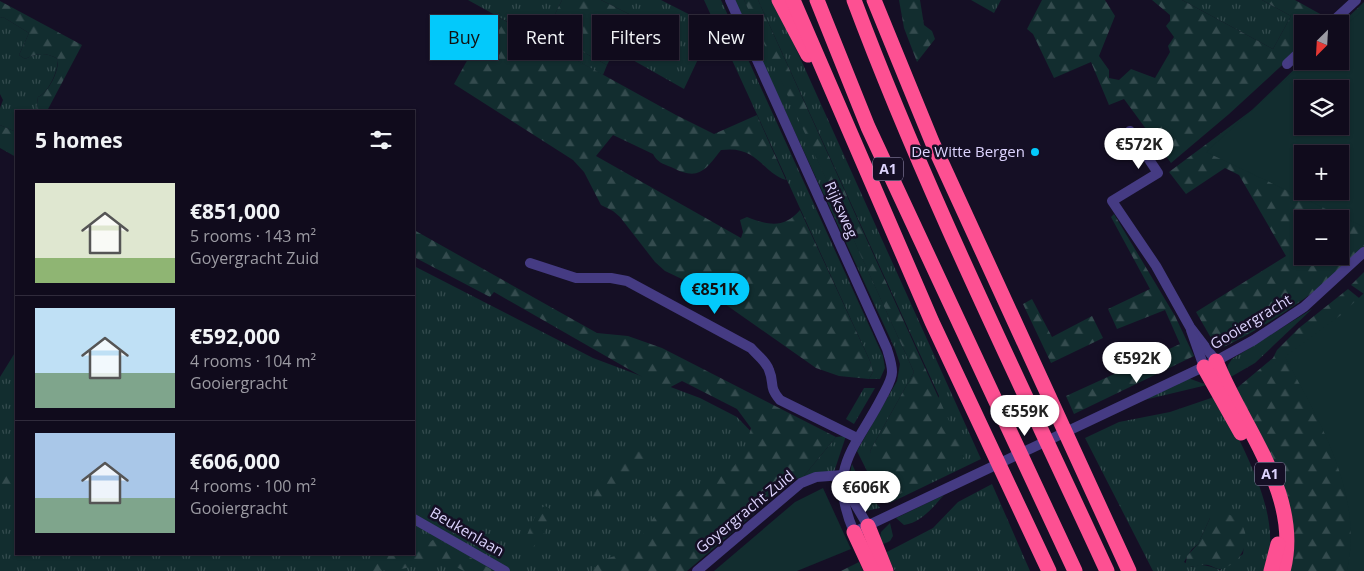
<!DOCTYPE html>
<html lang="en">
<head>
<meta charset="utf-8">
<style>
  body { margin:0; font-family:"Open Sans",sans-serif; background:#1e1929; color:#f1f3f6; height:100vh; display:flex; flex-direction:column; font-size:19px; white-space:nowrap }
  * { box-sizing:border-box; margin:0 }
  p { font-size:16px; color:#9c9ba3 }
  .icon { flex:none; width:28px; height:28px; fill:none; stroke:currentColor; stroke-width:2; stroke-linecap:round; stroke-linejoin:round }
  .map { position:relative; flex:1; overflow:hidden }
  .sheet { position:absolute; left:15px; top:110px; width:400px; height:445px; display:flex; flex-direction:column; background:#100b1c; border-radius:0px; box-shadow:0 1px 4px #0004,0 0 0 1px #302b3b }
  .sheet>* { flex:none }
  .guide { position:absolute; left:430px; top:15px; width:475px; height:45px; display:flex; gap:10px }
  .needle { width:32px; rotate:204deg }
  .fabs { position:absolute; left:1294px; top:15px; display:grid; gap:10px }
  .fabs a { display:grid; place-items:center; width:55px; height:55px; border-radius:0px; background:#100b1c; box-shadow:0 1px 4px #0004,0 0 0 1px #302b3b; font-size:25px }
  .price { position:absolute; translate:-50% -42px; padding:0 11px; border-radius:18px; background:#fff; color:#222; font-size:16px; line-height:32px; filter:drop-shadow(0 1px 2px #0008) }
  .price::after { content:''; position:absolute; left:50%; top:30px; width:15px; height:11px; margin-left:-8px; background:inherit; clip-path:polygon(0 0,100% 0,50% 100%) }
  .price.active { background:#03c9fb; color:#111 }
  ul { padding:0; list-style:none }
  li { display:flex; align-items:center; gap:15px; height:125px; padding:0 20px }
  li+li { border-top:1px solid #302b3b }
  li span { display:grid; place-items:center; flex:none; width:140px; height:100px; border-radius:0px; color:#555 }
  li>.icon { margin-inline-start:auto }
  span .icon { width:60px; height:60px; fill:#fffc; stroke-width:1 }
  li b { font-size:21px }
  h2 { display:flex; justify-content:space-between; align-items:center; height:60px; padding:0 20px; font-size:21px }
  .tag { padding:0 18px; border-radius:0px; background:#100b1c; box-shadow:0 1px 4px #0004,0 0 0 1px #302b3b; font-size:18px; line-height:45px }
  .tag.active { background:#03c9fb; color:#111 }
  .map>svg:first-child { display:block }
  .grass { fill:url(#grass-tufts); fill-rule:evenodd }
  .forest { fill:url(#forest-firs); fill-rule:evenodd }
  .park { fill:#122d2f; fill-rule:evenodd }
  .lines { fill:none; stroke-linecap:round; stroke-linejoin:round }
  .street { stroke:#453b83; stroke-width:10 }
  .highway { stroke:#fd5092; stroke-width:15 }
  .poi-dot { fill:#03c9fb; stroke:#150f25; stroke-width:2 }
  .labels { text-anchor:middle; stroke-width:5; stroke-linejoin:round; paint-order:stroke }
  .shield { fill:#150f25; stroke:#a199bd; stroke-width:1 }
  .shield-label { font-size:14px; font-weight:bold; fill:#ddd4fe }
  .poi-label { font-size:15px; fill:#ddd4fe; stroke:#150f25; text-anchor:end }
  .street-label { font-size:15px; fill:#ddd4fe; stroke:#150f25 }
</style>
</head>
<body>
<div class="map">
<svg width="1364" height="571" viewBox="0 0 1364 571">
  <defs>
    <pattern id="grass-tufts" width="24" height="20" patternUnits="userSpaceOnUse" patternTransform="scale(1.25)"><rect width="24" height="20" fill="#122d2f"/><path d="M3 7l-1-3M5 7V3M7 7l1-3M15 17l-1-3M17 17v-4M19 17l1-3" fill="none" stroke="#344b4e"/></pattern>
    <pattern id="forest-firs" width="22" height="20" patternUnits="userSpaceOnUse" patternTransform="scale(1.25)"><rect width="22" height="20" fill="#122d2f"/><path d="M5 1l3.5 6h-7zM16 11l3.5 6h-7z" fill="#344b4e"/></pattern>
  </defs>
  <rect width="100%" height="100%" fill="#150f25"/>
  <!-- grass -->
  <g class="grass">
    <polygon points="468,0 562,0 546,32 607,65 603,75"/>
    <polygon points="601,0 661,0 712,26 714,22 704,0 721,0 883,356 885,368 880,379 869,379 873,372 870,361 715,23 684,89 615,50 633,16"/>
    <polygon points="734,0 744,0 753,18 914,372 870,451 880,475 896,494 900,494 939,396 758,0 774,0 981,459 890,503 869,475 857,451 897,381 900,364 895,349"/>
    <polygon points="971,0 1001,0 994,13"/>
    <polygon points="1182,0 1262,0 1291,16 1273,49"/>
    <path d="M 3,17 L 29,33 L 19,55 L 25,59 C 38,53 45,52 58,59 C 58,71 49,92 38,97 L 36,111 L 16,111 L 16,132 L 0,125 L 0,108 L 3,100 L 0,94 L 0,18 Z"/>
    <polygon points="414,266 593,358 700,398 737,417 766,447 662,571 0,571 0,377 16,351 16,554 414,554"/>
    <polygon points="1312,309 1255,363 1229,378 1227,375 1228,365 1232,359"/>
    <polygon points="1188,378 1207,385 1140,401"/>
    <polygon points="864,388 875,388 854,424 846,419"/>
    <path d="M 1217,396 C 1240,443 1287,519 1264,571 L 1153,571 L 1085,438 L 1119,422 L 1170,412 ZM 1210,518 L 1245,533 L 1243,554 L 1220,570 C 1209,566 1202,563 1192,567 L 1184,562 L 1192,549 L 1198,544 Z"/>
    <polygon points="846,436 834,472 803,477 836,437"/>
    <path d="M 852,464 L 860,481 L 880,508 L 866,511 C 853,498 847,482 852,464 Z"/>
    <polygon points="992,484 1030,571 895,571 885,553 933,528 958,502"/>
    <path d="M 944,495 C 932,508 922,522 904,525 L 896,518 Z"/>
    <polygon points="890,523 893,536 890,541 879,546 881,532"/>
  </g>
  <!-- forest -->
  <g class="forest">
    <polygon points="562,0 601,0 633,16 607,65 546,32"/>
    <path d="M 744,0 L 758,0 L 965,456 L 962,459 L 900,494 L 896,494 C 885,480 873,469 870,451 L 914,372 Z"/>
    <polygon points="899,0 920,0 924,25 932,31 935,39 917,62 904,28"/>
    <polygon points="1042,0 1105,0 1115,16 1099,56 1109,70 1109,78 1119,80 1131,69 1155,78 1170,52 1168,46 1174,37 1166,26 1170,21 1170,15 1152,0 1182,0 1273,49 1291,16 1262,0 1295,0 1331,20 1327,24 1302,24 1302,47 1229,114 1171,163 1124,99 1109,105 1091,62 1054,78 1033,34 1027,29"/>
    <path d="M 0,1 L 82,45 L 47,111 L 36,111 L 38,97 C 49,92 59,71 58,59 C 45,52 38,53 25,59 L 19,55 L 29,33 L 3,17 L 0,18 Z"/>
    <path d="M 1364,2 L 1364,250 C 1317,292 1274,323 1218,350 L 1196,312 L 1286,256 L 1239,175 L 1225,168 L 1186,194 L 1169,172 L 1252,110 L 1303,61 L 1340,61 L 1340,25 ZM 1302,89 L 1340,89 L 1340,126 L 1302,126 ZM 1302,154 L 1340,154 L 1340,191 L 1302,191 ZM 1302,219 L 1340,219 L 1340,256 L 1302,256 Z"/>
    <path d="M 493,14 L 676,115 L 714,134 L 757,115 L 786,180 C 761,172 758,145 721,150 C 704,172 698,181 671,167 C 663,164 657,162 653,154 L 613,135 L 596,156 L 741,238 L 743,232 L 740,220 L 747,217 C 768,225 784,229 800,210 L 870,361 L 873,372 L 869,379 L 839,376 L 816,368 L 705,290 L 665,271 L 655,262 L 620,217 L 613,211 L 601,205 L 584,172 L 573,160 L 454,84 Z"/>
    <polygon points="0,125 16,132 16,157 0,148"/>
    <polygon points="1114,214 1175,316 1194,356 1074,414 1066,396 1180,344 1165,310 1117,329 1108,309 1150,289 1111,217"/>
    <polygon points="414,230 597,333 628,336 662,348 836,437 803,477 796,479 774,497 687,571 592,571 602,560 628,552 636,545 661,506 685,486 701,484 720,477 734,466 746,446 751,428 737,409 682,381 665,390 494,292 490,297 414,257"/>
    <polygon points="1364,272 1364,294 1351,285"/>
    <polygon points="1348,289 1364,302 1364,571 1288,571 1292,554 1237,388 1273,358 1277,350 1299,328"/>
    <polygon points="1032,299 1052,337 1092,316 1103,338 1051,363 1023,304"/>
    <polygon points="633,451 647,452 653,460 635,462 629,477 598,500 591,499 600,482"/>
    <polygon points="16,460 16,506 0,495 0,463 6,467"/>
    <path d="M 545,506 L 549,508 C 553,523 541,541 530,549 L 523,549 L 523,544 L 538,510 Z"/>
    <path d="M 1225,513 C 1256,522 1250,560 1222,569 C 1217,570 1213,566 1208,565 C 1200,564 1193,568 1185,567 L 1187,556 L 1198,544 L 1210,518 Z"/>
    <path d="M 436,538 L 494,571 L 464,571 L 435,556 C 415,571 387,571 361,571 C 374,555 394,554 414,554 L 414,552 Z"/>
    <polygon points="859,562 863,571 841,571"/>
  </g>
  <!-- park -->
  <g class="park">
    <path d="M 1364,9 L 1364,227 L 1206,152 L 1306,61 L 1340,61 L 1340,30 ZM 1302,89 L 1340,89 L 1340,126 L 1302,126 ZM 1302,154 L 1340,154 L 1340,191 L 1302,191 Z"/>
    <path d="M 1364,293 L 1364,571 L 1347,571 C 1364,495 1320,422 1285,357 L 1341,315 Z"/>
    <polygon points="823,488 851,549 797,571 714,571 795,502"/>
  </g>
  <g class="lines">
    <!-- street -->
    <g class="street">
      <path d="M 730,0 L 887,349 C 889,356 892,364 892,372 C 892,380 886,389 882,397 C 855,450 826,467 854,532 L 1216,361 L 1254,340 L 1304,307 L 1364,252"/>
      <polyline points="1330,24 1356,0"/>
      <polyline points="1287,64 1302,50"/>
      <polyline points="1130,131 1158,173 1112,201 1156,266 1190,327 1216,361"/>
      <path d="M 530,263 L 576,278 L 611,278 L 627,281 L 751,348 C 757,355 766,361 769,370 C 775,384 768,386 780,400 L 857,438"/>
      <polyline points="1191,330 1204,367"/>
      <polyline points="844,485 868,526"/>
      <polyline points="414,519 505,571"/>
      <polyline points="697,571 801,483 816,477 843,475"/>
    </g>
    <!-- highway -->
    <g class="highway">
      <polyline points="779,0 808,55"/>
      <polyline points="793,0 932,322 1049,571"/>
      <polyline points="817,0 868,127 1075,571"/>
      <path d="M 854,0 C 927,195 1020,382 1107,571"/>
      <polyline points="874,0 933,144 1129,571"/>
      <path d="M 1216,361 C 1242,427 1303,496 1283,571"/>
      <polyline points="1204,367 1241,433"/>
      <polyline points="868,526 886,571"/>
      <polyline points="854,532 872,571"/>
      <polyline points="1271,571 1278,544"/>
    </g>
  </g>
  <!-- markers -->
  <circle class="poi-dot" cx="1035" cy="152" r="5"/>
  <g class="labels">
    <!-- shield labels -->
    <g class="shield">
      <rect x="873" y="157.5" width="30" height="23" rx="4"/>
      <rect x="1255" y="462.5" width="30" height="23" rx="4"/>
    </g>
    <g class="shield-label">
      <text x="888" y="174">A1</text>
      <text x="1270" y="479">A1</text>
    </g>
    <!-- poi labels -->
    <g class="poi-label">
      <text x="1025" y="157">De Witte Bergen</text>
    </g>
    <!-- street labels -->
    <g class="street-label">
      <text transform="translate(841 210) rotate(66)" y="5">Rijksweg</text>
      <text transform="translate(1251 322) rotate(-31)" y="5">Gooiergracht</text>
      <text transform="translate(745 512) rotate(-39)" y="5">Goyergracht Zuid</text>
      <text transform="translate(467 532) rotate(30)" y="5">Beukenlaan</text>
    </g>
  </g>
</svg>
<div class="fabs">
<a><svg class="needle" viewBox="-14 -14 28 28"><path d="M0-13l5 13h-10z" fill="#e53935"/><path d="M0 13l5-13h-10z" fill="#9c9ba3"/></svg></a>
<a><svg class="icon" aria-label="layers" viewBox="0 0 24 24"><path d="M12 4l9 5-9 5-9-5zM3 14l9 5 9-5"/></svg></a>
<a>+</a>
<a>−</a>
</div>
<b class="price" style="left:1139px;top:170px">€572K</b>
<b class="price active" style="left:715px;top:315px">€851K</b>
<b class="price" style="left:1137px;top:384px">€592K</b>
<b class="price" style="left:1025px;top:437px">€559K</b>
<b class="price" style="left:866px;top:513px">€606K</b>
<div class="guide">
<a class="tag active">Buy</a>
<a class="tag">Rent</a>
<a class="tag">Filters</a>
<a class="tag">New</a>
</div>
<section class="sheet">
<h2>5 homes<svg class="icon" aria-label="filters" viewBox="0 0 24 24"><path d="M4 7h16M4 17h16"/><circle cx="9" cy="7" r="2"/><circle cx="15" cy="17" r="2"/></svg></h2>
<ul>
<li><span style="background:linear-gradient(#dfe7d0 75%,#8fb573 0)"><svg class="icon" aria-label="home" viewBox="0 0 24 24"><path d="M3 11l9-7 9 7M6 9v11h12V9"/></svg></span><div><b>€851,000</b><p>5 rooms · 143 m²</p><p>Goyergracht Zuid</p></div></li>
<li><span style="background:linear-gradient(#bfe0f5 65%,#7fa58c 0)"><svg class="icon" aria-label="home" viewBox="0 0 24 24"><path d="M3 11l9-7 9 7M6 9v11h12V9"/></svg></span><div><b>€592,000</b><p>4 rooms · 104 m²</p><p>Gooiergracht</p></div></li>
<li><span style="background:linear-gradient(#a9c7e8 65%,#7fa58c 0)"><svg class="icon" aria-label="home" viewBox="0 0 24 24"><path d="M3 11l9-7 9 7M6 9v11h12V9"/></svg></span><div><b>€606,000</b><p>4 rooms · 100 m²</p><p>Gooiergracht</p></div></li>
</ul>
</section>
</div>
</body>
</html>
